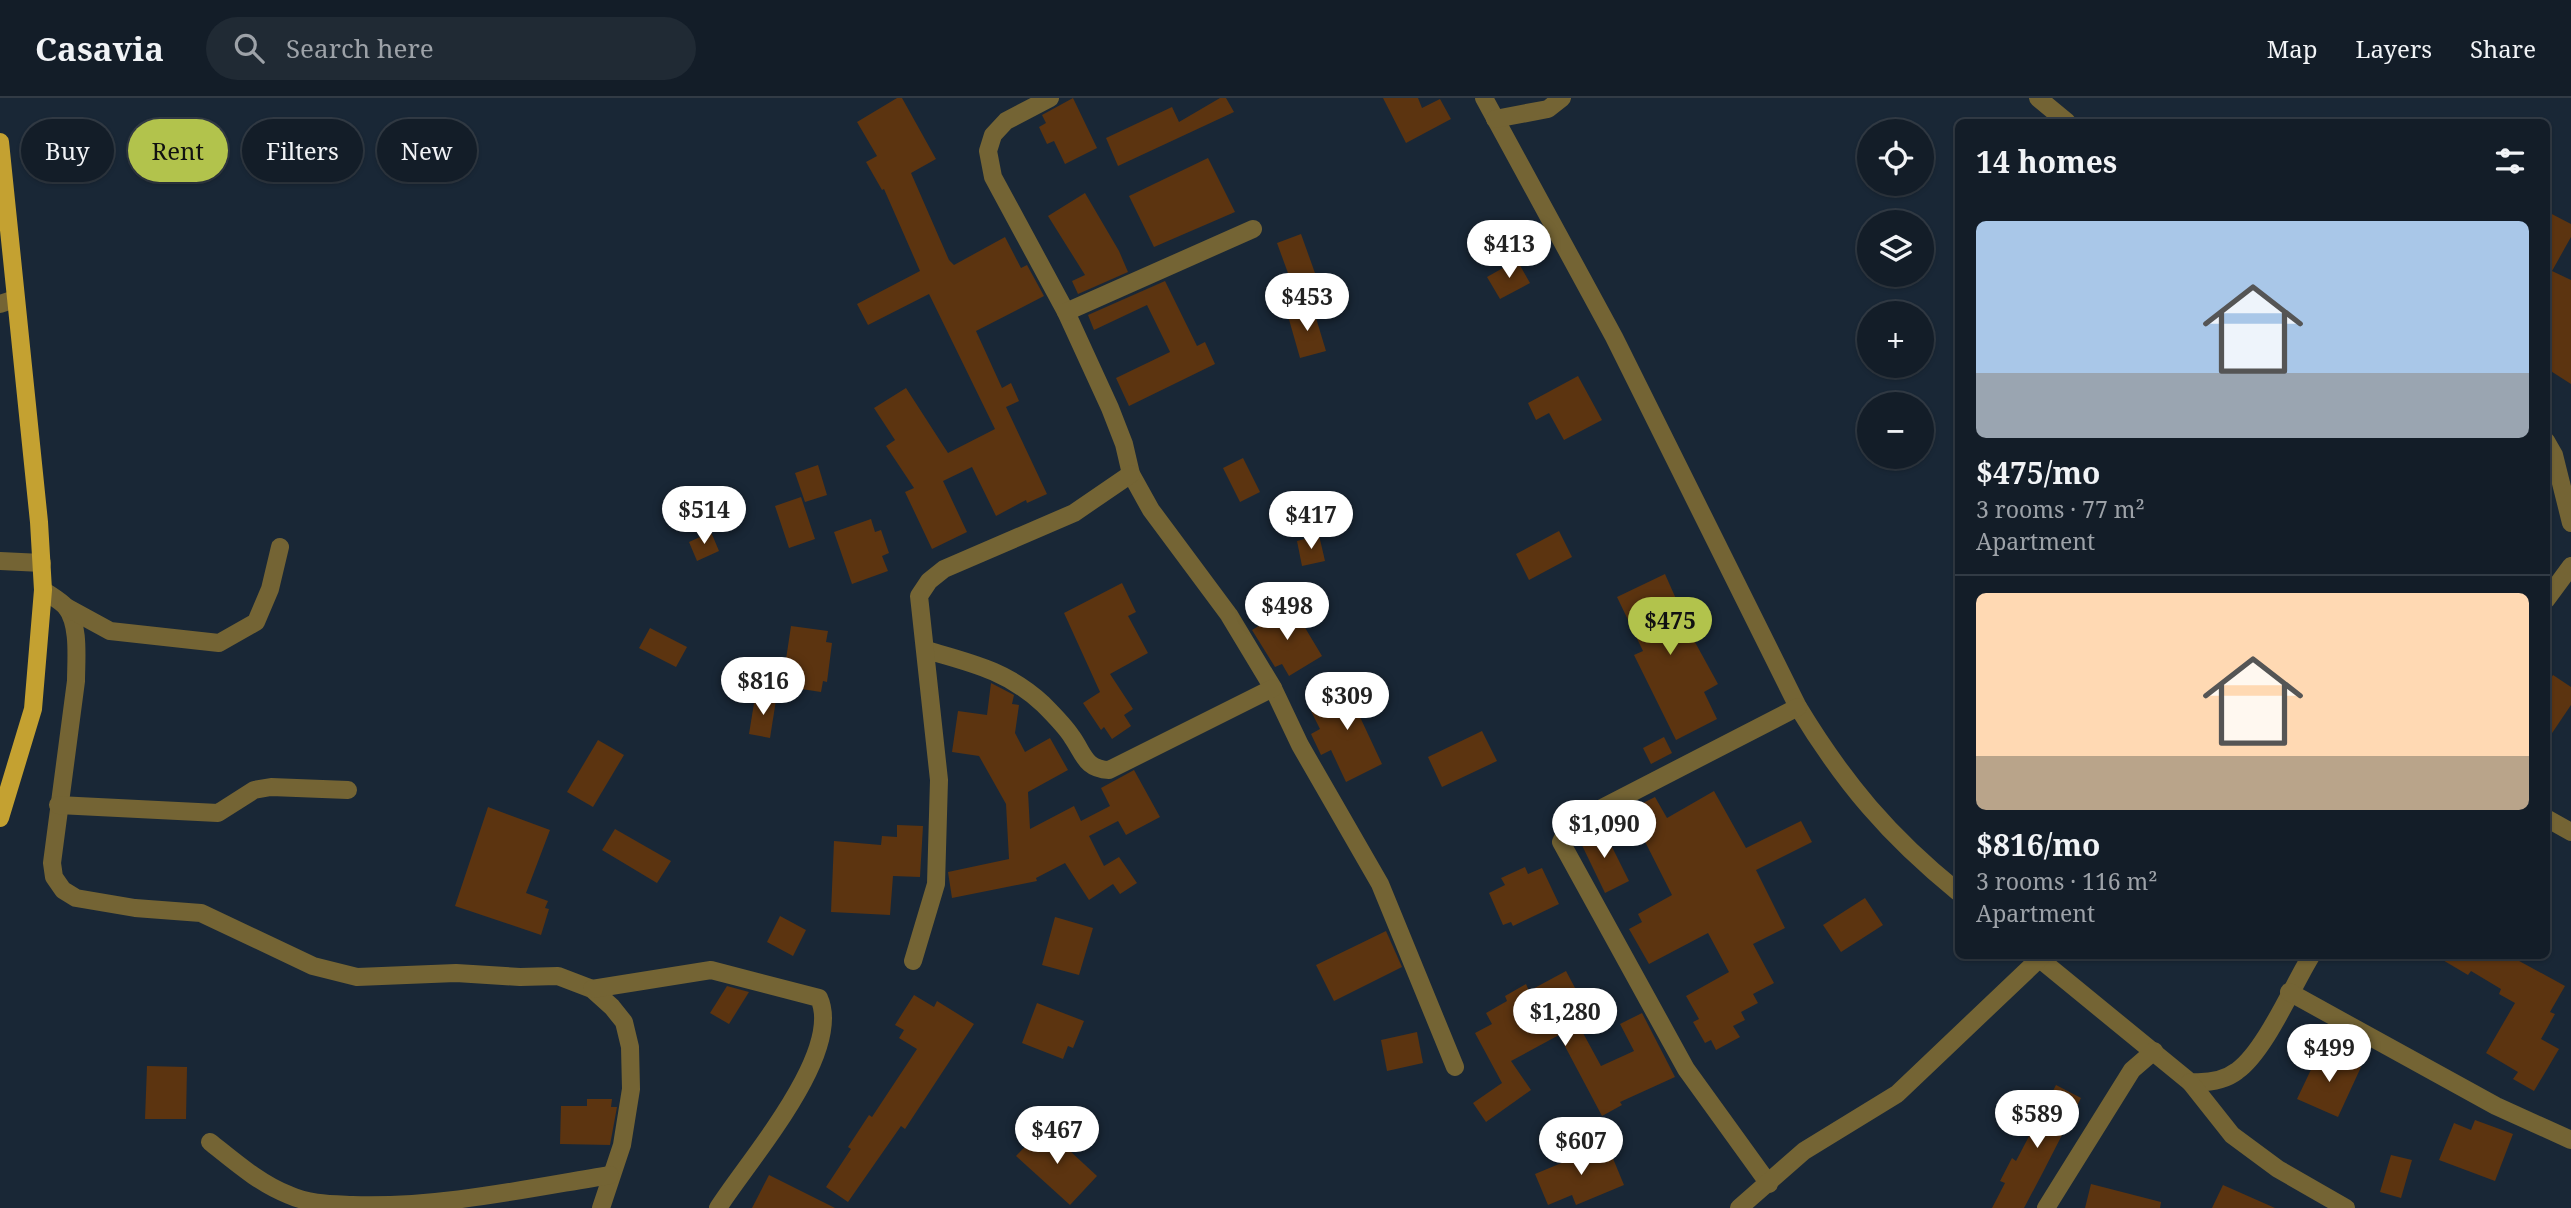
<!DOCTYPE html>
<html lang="en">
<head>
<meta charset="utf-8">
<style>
  body { margin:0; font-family:"Noto Serif",serif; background:#202a34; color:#f1f3f6; height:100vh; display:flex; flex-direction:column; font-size:26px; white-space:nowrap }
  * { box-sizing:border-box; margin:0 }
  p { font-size:23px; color:#9da2a8 }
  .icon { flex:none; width:38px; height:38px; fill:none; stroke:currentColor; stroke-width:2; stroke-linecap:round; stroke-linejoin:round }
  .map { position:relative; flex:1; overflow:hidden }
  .panel { position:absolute; left:1955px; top:21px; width:595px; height:840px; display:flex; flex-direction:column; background:#131d28; border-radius:10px; box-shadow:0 2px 5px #0004,0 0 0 2px #323b45 }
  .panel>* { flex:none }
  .top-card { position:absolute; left:21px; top:21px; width:665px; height:63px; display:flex; gap:14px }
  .buttons { position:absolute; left:1857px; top:21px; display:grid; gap:14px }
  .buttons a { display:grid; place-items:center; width:77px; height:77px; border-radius:50%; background:#131d28; box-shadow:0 2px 5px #0004,0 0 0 2px #323b45; font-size:35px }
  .price { position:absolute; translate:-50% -60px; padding:0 16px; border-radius:24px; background:#fff; color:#222; font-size:23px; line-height:46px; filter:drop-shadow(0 2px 4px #0008) }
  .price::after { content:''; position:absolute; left:50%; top:42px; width:21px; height:16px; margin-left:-10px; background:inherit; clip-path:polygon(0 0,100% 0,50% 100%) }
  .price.on { background:#b2c34c; color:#111 }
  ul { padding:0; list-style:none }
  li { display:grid; align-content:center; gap:14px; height:371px; padding:0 21px }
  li+li { border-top:2px solid #323b45 }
  li span { display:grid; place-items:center; height:217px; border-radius:10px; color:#555 }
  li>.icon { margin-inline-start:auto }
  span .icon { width:126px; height:126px; fill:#fffc; stroke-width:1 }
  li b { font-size:30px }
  h2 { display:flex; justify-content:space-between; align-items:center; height:84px; padding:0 21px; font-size:30px }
  .pill { padding:0 24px; border-radius:32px; background:#131d28; box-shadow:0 2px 5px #0004,0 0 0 2px #323b45; font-size:24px; line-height:63px }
  .pill.on { background:#b2c34c; color:#111 }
  header { display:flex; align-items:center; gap:42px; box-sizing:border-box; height:98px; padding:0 35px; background:#131d28; border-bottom:2px solid #323b45 }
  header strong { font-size:33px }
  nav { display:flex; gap:38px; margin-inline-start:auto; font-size:24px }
  .search { width:490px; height:63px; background:#202a34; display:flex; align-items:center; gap:18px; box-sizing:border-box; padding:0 24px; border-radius:38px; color:#9da2a8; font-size:26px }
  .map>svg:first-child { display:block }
  .building { fill:#5c3410 }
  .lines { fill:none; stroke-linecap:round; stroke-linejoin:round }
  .street { stroke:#746434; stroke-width:18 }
  .primary { stroke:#c4a131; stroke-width:18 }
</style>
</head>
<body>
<header>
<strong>Casavia</strong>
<div class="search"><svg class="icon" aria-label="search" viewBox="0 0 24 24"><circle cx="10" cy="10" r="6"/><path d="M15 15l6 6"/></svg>Search here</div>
<nav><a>Map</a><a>Layers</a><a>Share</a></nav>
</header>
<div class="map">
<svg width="2571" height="1110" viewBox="0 0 2571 1110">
  <rect width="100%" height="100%" fill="#192736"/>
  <!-- building -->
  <g class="building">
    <polygon points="897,0 902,0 936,61 911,75 949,162 954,167 1005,139 1021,170 1027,167 1044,198 976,233 1002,290 1011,285 1019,303 1006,309 1047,396 1027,405 1026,402 996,418 972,369 943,383 967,434 932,451 905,394 914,390 886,348 895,342 874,310 906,290 948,355 995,331 929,196 868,227 857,206 920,173 884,91 882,92 866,64 877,58 857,24"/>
    <polygon points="1073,0 1097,50 1065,66 1054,43 1047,46 1039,29 1046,25 1042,17"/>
    <polygon points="1220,0 1226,0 1234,14 1118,68 1106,40 1172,9 1179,24"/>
    <polygon points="1383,0 1418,0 1422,10 1440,1 1451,21 1406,45"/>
    <polygon points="1208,60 1235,114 1154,149 1129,98"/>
    <polygon points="1085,95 1119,153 1128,174 1078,196 1072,183 1085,177 1048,118"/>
    <polygon points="2546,113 2571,126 2571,139 2552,173 2571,182 2571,286 2546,270"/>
    <polygon points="1301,136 1320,189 1296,197 1277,145"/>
    <polygon points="1517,162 1530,185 1500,201 1487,179"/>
    <polygon points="1165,183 1197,248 1205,244 1215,266 1129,308 1116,280 1170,254 1147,207 1094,232 1088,217"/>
    <polygon points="1313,210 1326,253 1300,260 1288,218"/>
    <polygon points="1578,278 1602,322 1564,342 1549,315 1536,322 1528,305"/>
    <polygon points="1243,360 1260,394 1240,404 1223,370"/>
    <polygon points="818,367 827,397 805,404 795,375"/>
    <polygon points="801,399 815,441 789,450 775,408"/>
    <polygon points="871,421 875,434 881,432 889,455 882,458 888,473 852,486 834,434"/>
    <polygon points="1559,433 1572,459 1529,482 1516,456"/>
    <polygon points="711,434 719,453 697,463 689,444"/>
    <polygon points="1319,437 1325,463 1302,468 1297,443"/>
    <polygon points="1665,476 1696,546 1718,586 1704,594 1717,621 1676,642 1634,557 1643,553 1617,499"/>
    <polygon points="1122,485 1136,514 1128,518 1148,555 1110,576 1133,611 1124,617 1131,628 1112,641 1104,629 1101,632 1083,605 1100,594 1064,515"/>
    <polygon points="1292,508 1322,558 1289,578 1282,566 1275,569 1252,532"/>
    <polygon points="791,528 828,533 826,544 832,545 827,584 823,583 821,594 782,588"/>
    <polygon points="650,530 687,549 676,569 639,550"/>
    <polygon points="2553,577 2571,589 2571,607 2546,644 2546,587"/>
    <polygon points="1362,584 1375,611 1360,619 1382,666 1346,684 1331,652 1321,657 1311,636 1320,631 1310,611"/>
    <polygon points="991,585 1014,597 1012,606 1019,607 1015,635 1025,654 1050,640 1068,672 1028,694 1030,731 1074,708 1081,723 1110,708 1101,690 1134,672 1160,719 1126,737 1118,723 1089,738 1104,768 1119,759 1137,785 1120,796 1113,786 1089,802 1065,765 1036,780 1037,783 952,800 948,774 1009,761 1006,706 979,658 952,654 958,613 987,617"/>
    <polygon points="755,599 776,602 770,640 749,636"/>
    <polygon points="1482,633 1497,663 1442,689 1428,659"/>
    <polygon points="1664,639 1672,655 1651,666 1643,650"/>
    <polygon points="598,642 624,657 593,709 567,694"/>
    <polygon points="1714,693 1746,750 1801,723 1812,744 1756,772 1785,830 1753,846 1774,885 1753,896 1758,905 1741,914 1745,922 1733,928 1740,939 1716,952 1711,942 1705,945 1693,924 1699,921 1686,898 1729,874 1708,835 1649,866 1629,831 1642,824 1638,816 1672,797 1629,712 1655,699 1667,720"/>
    <polygon points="488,709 550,732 526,795 548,803 545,810 549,811 541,837 455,808"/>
    <polygon points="897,727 923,728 920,779 893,778 890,817 831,814 834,743 881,747 882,738 897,739"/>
    <polygon points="1602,729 1629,783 1605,795 1579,741"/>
    <polygon points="615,731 671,763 657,785 602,752"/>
    <polygon points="1525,769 1528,776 1542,770 1559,806 1513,828 1511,824 1503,827 1489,795 1505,787 1501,780"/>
    <polygon points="1865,800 1883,827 1841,854 1823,827"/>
    <polygon points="780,818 806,832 793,858 767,844"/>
    <polygon points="1055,819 1093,830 1079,877 1042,867"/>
    <polygon points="1386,833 1402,869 1334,903 1316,867"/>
    <polygon points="2436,858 2510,858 2565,888 2550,914 2555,916 2541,941 2559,951 2534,993 2513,981 2518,974 2486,955 2515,905 2499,896 2501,891 2471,873 2468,877"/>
    <polygon points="1566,873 1590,918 1577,924 1601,968 1634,953 1620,926 1642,915 1675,979 1620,1004 1622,1007 1602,1018 1559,937 1511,963 1531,992 1486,1024 1473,1005 1502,985 1475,935 1492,926 1486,915 1507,903 1505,898 1526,886 1529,893"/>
    <polygon points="727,888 749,894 729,926 710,915"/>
    <polygon points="914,897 934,909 937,903 974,926 905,1031 901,1028 848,1104 826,1089 851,1051 848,1049 869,1017 872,1019 917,951 899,940 904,932 895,927"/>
    <polygon points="1037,905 1084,923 1073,950 1068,948 1063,961 1022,945"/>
    <polygon points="1417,934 1423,965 1387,973 1381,942"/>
    <polygon points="2328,954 2361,969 2338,1019 2297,1001 2317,959 2324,962"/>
    <polygon points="147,968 187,969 186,1021 145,1021"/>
    <polygon points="2056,987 2081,1000 2042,1076 2024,1110 1992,1110 2005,1085 2000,1083 2012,1060 2016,1063"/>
    <polygon points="587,1001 612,1001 611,1009 617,1009 610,1047 560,1046 561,1008 587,1008"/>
    <polygon points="2475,1022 2513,1036 2495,1083 2439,1062 2454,1025 2471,1032"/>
    <polygon points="1044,1029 1097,1078 1070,1107 1016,1058"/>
    <polygon points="1607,1046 1624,1087 1576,1107 1572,1097 1548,1107 1535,1076"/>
    <polygon points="2391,1057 2412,1062 2401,1100 2380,1094"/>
    <polygon points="769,1077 835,1110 752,1110"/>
    <polygon points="2091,1086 2161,1104 2160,1110 2085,1110"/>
    <polygon points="2223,1087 2275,1110 2212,1110"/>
  </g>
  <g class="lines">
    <!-- street -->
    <g class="street">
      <polyline points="1050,0 1006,23 993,37 988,53 993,79 1066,214 1110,310 1124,346 1131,376 1151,412 1229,517 1273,590 1300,647 1380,786 1455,969"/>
      <path d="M 1484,0 L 1614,239 L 1798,609 C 1844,685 1889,738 1958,794"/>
      <polyline points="2038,0 2067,24"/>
      <polyline points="1495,21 1548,11 1562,0"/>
      <polyline points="0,206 15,201"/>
      <polyline points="1066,214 1253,131"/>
      <polyline points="2546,343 2554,357 2571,425"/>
      <polyline points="0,463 42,465"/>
      <path d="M 43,492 C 50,497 61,503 66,509 C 80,527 76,562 76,583 L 52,765 L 54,779 L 63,792 L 76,800 L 135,810 L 201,815 L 313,868 L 357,879 L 456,875 L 520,879 L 558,878 L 592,891 L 612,909 L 624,924 L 630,949 L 631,991 L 622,1047 L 601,1110"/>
      <polyline points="2546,502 2571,468"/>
      <polyline points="66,509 110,533 219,545 256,524 270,491 280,449"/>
      <path d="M 926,552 C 971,565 1008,573 1043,606 C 1053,616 1065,628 1072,639 C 1084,656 1085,671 1109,672 L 1273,590"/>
      <polyline points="58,707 218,715 254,692 271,689 348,692"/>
      <polyline points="2546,720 2571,734"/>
      <path d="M 2036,858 L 2190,984 C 2205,985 2224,983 2237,973 C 2265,953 2292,889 2311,858"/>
      <polyline points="913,863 936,786 939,682 919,498 929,483 944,471 1074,415 1131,376"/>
      <path d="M 592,891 L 711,872 L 819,900 C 844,955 747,1064 718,1110"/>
      <polyline points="2289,894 2496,1008 2571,1042"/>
      <polyline points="2190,984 2232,1037 2278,1071 2346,1110"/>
      <path d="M 210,1044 C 234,1063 260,1086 289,1097 C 309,1106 330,1106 352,1107 C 438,1110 525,1091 610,1077"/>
      <polyline points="1769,1086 1686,971 1561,744 1569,727 1798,609"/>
      <polyline points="1739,1110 1804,1053 1897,996 2040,860"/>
      <polyline points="2046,1110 2132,972 2154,953"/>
    </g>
    <!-- primary -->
    <polyline class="primary" points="0,44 39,424 43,492 33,611 0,720"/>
  </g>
</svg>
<div class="buttons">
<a><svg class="icon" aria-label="locate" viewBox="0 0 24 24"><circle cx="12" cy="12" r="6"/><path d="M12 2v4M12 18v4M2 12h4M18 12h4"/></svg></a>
<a><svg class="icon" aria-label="layers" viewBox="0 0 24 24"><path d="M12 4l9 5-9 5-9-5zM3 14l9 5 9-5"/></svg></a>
<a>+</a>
<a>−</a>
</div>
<b class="price" style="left:1509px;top:182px">$413</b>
<b class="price" style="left:1307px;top:235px">$453</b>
<b class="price" style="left:704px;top:448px">$514</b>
<b class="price" style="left:1311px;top:453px">$417</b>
<b class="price" style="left:1287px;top:544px">$498</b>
<b class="price on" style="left:1670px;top:559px">$475</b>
<b class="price" style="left:763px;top:619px">$816</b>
<b class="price" style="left:1347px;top:634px">$309</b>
<b class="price" style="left:1604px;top:762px">$1,090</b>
<b class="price" style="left:1565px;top:950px">$1,280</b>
<b class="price" style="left:2329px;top:986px">$499</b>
<b class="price" style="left:2037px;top:1052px">$589</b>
<b class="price" style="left:1057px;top:1068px">$467</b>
<b class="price" style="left:1581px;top:1079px">$607</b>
<div class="top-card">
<a class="pill">Buy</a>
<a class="pill on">Rent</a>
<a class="pill">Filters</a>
<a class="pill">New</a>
</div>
<section class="panel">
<h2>14 homes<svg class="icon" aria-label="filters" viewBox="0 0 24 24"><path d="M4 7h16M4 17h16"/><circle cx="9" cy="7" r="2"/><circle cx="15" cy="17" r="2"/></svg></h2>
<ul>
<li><span style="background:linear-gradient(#a9c7e8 70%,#9aa5b1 0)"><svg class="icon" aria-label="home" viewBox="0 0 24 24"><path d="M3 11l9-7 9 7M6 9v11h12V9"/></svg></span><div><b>$475/mo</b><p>3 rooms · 77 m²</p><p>Apartment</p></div></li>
<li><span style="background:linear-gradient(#ffd9b3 75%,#b9a48a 0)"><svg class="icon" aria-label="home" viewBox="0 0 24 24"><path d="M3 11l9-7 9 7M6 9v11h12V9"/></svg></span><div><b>$816/mo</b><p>3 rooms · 116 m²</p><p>Apartment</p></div></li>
</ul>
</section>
</div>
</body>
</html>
